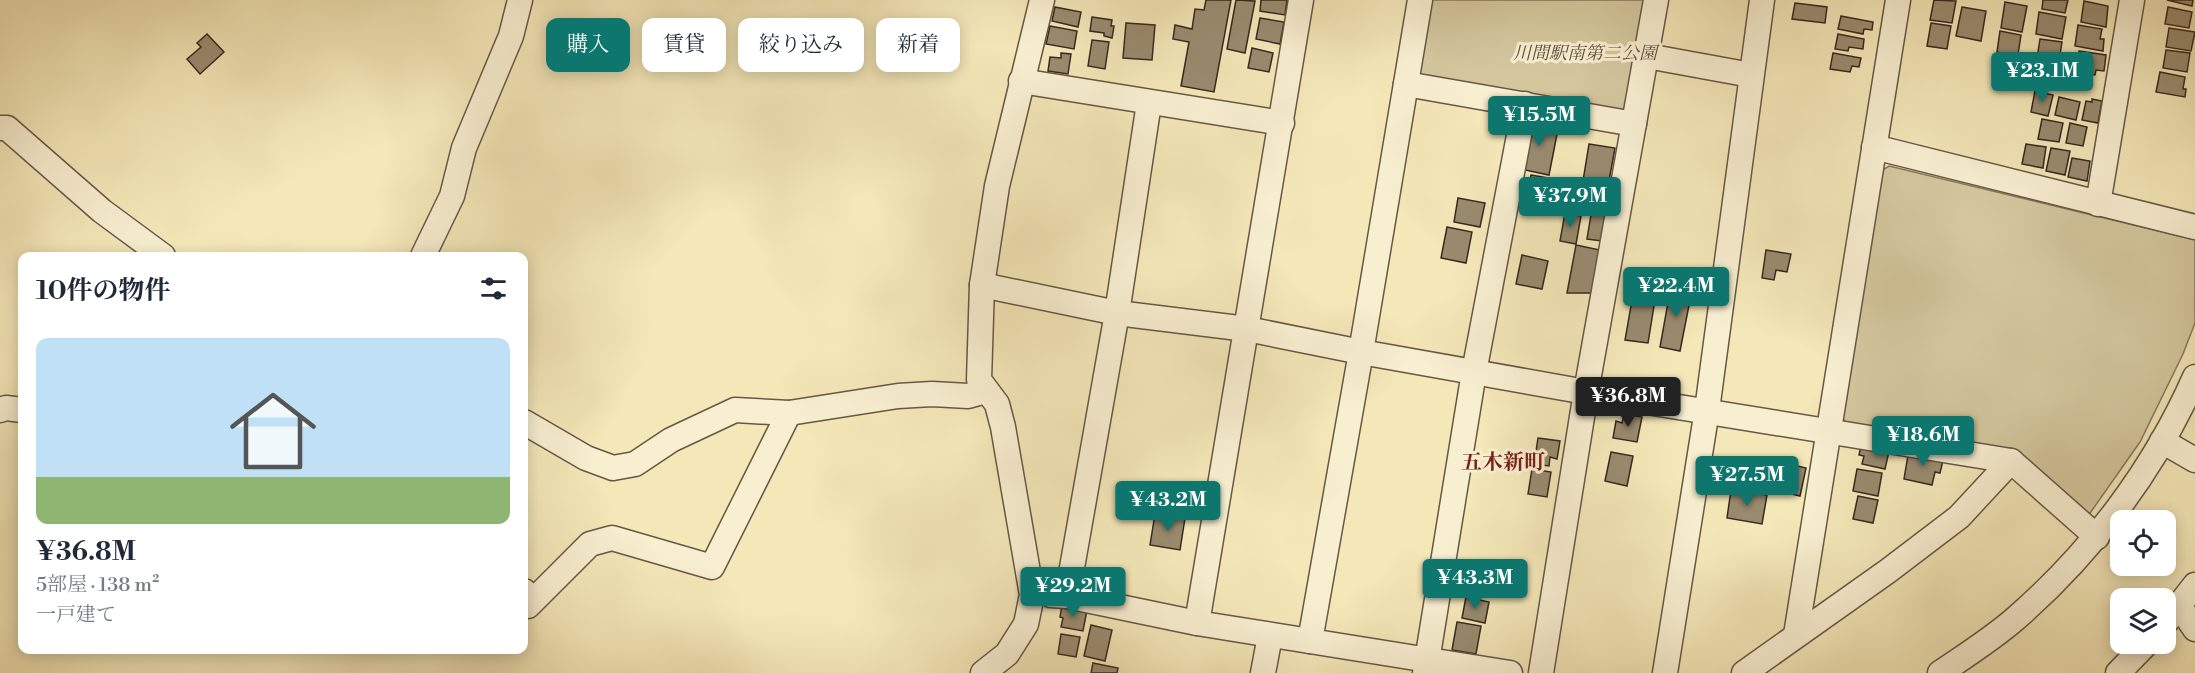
<!DOCTYPE html>
<html lang="ja">
<head>
<meta charset="utf-8">
<style>
  body { margin:0; font-family:"Libre Bodoni","Noto Serif JP",serif; background:#f6f6f7; color:#1f2937; height:100vh; display:flex; flex-direction:column; font-size:22px; white-space:nowrap }
  * { box-sizing:border-box; margin:0 }
  p { font-size:20px; color:#747a83 }
  .icon { flex:none; width:33px; height:33px; fill:none; stroke:currentColor; stroke-width:2; stroke-linecap:round; stroke-linejoin:round }
  .map { position:relative; flex:1; overflow:hidden }
  .panel { position:absolute; left:18px; top:252px; width:510px; height:402px; display:flex; flex-direction:column; background:#fff; border-radius:12px; box-shadow:0 3px 15px #0003 }
  .panel>* { flex:none }
  .guide { position:absolute; left:546px; top:18px; width:570px; height:54px; display:flex; gap:12px }
  .fabs { position:absolute; left:2110px; top:510px; display:grid; gap:12px }
  .fabs a { display:grid; place-items:center; width:66px; height:66px; border-radius:12px; background:#fff; box-shadow:0 3px 15px #0003; font-size:30px }
  .price { position:absolute; translate:-50% -51px; padding:0 14px; border-radius:6px; background:#0f766e; color:#fff; font-size:20px; line-height:39px; filter:drop-shadow(0 2px 3px #0008) }
  .price::after { content:''; position:absolute; left:50%; top:36px; width:18px; height:14px; margin-left:-9px; background:inherit; clip-path:polygon(0 0,100% 0,50% 100%) }
  .price.current { background:#222; color:#fff }
  ul { padding:0; list-style:none }
  li { display:grid; align-content:center; gap:12px; height:318px; padding:0 18px }
  li+li { border-top:2px solid #e0e1e3 }
  li span { display:grid; place-items:center; height:186px; border-radius:12px; color:#555 }
  li>.icon { margin-inline-start:auto }
  span .icon { width:108px; height:108px; fill:#fffc; stroke-width:1 }
  li b { font-size:26px }
  h2 { display:flex; justify-content:space-between; align-items:center; height:72px; padding:0 18px; font-size:26px }
  .tag { padding:0 21px; border-radius:12px; background:#fff; box-shadow:0 3px 15px #0003; font-size:21px; line-height:54px }
  .tag.current { background:#0f766e; color:#fff }
  .map>svg:first-child { display:block }
  .green { fill:#d4c79e; stroke:#86785f; stroke-width:1.5 }
  .building { fill:#998b6f; stroke:#372820; stroke-width:1.5 }
  .lines { fill:none; stroke-linecap:round; stroke-linejoin:round }
  .minor-casing { stroke:#665846; stroke-width:27 }
  .minor { stroke:#f8efd1; stroke-width:24 }
  .labels { text-anchor:middle; stroke-width:6; stroke-linejoin:round; paint-order:stroke }
  .park-label { font-size:18px; font-style:italic; fill:#5e5040; stroke:#f8efd1 }
  .quarter-label { font-size:21px; font-weight:bold; fill:#7a1f14; stroke:#f8efd1 }
</style>
</head>
<body>
<div class="map">
<svg width="2195" height="673" viewBox="0 0 2195 673">
  <rect width="100%" height="100%" fill="#f4e7b8"/>
  <filter id="stains"><feTurbulence type="fractalNoise" baseFrequency=".00333" numOctaves="4"/><feColorMatrix values="0 0 0 0 .2 0 0 0 0 .09 0 0 0 0 .02 0 0 0 .5 -.17"/></filter>
  <radialGradient id="worn" r=".72"><stop offset=".6" stop-color="#630" stop-opacity="0"/><stop offset="1" stop-color="#630" stop-opacity=".3"/></radialGradient>
  <!-- green -->
  <g class="green">
    <polygon points="1429,0 1648,0 1629,115 1416,76"/>
    <polygon points="1889,166 2195,240 2195,323 2183,354 2140,442 2088,516 2008,453 1850,428 1841,416 1881,171"/>
  </g>
  <!-- building -->
  <g class="building">
    <polygon points="1206,0 1231,0 1214,92 1181,86 1189,42 1173,39 1175,25 1192,29 1195,9 1204,10"/>
    <polygon points="1236,0 1255,1 1245,53 1227,49"/>
    <polygon points="1261,0 1287,0 1285,15 1260,11"/>
    <polygon points="1934,0 1956,1 1952,23 1930,20"/>
    <polygon points="2043,0 2068,0 2065,13 2042,9"/>
    <polygon points="2167,0 2193,0 2192,6"/>
    <polygon points="2084,1 2108,6 2106,27 2081,22"/>
    <polygon points="2005,2 2027,6 2022,32 2001,28"/>
    <polygon points="1795,3 1827,7 1825,23 1792,19"/>
    <polygon points="1055,7 1081,12 1078,27 1052,21"/>
    <polygon points="1962,7 1986,11 1981,41 1956,36"/>
    <polygon points="2168,7 2192,12 2189,28 2165,24"/>
    <polygon points="2039,12 2066,17 2062,39 2036,34"/>
    <polygon points="1841,16 1873,22 1872,30 1864,29 1863,34 1838,29"/>
    <polygon points="1092,17 1112,20 1111,26 1114,26 1112,38 1104,36 1104,33 1090,31"/>
    <polygon points="1260,18 1284,22 1280,44 1256,39"/>
    <polygon points="1126,23 1155,25 1152,60 1123,58"/>
    <polygon points="1931,23 1951,26 1947,49 1927,46"/>
    <polygon points="2078,25 2102,29 2100,39 2104,39 2103,51 2075,46"/>
    <polygon points="1050,26 1077,31 1074,49 1046,44"/>
    <polygon points="2169,28 2195,32 2191,51 2166,47"/>
    <polygon points="2000,31 2021,35 2017,61 2000,59 2001,53 1997,52"/>
    <polygon points="207,34 224,52 200,74 187,59 201,47 197,43"/>
    <polygon points="1838,34 1864,39 1863,49 1849,47 1848,51 1835,49"/>
    <polygon points="2040,39 2062,42 2058,68 2036,65"/>
    <polygon points="1092,40 1109,42 1105,69 1088,66"/>
    <polygon points="1252,48 1273,53 1269,72 1248,68"/>
    <polygon points="2166,50 2190,53 2187,72 2163,68"/>
    <polygon points="2079,51 2106,55 2104,71 2096,70 2095,75 2076,72"/>
    <polygon points="1061,53 1071,54 1068,74 1048,71 1050,57 1061,58"/>
    <polygon points="1833,53 1861,58 1859,67 1852,66 1850,72 1830,69"/>
    <polygon points="2160,72 2185,77 2183,89 2186,89 2185,97 2156,92"/>
    <polygon points="2035,91 2053,95 2048,116 2031,112"/>
    <polygon points="2059,97 2080,102 2076,120 2055,115"/>
    <polygon points="2092,99 2102,101 2098,123 2082,120 2086,101 2092,102"/>
    <polygon points="1529,119 1559,124 1549,175 1520,169"/>
    <polygon points="2042,119 2063,123 2059,142 2038,139"/>
    <polygon points="2070,123 2087,127 2083,146 2066,143"/>
    <polygon points="1589,144 1615,148 1608,186 1583,181"/>
    <polygon points="2026,144 2046,147 2043,168 2022,164"/>
    <polygon points="2051,148 2070,151 2065,175 2046,171"/>
    <polygon points="2072,158 2090,161 2087,181 2068,177"/>
    <polygon points="1531,175 1549,178 1544,203 1526,199"/>
    <polygon points="1569,183 1586,186 1582,213 1564,210"/>
    <polygon points="1458,198 1485,203 1480,227 1454,222"/>
    <polygon points="1592,209 1607,212 1602,241 1587,239"/>
    <polygon points="1565,213 1581,216 1576,244 1560,241"/>
    <polygon points="1447,227 1472,232 1466,263 1441,258"/>
    <polygon points="1576,245 1600,250 1591,293 1567,293"/>
    <polygon points="1766,250 1791,254 1787,272 1776,270 1774,280 1762,278"/>
    <polygon points="1522,255 1548,261 1542,289 1516,284"/>
    <polygon points="1636,277 1658,281 1648,343 1625,340"/>
    <polygon points="1671,286 1692,290 1680,351 1660,347"/>
    <polygon points="1624,414 1642,417 1637,442 1613,438 1616,421 1622,423"/>
    <polygon points="1538,438 1560,441 1557,459 1550,457 1549,466 1534,464"/>
    <polygon points="1862,441 1890,447 1885,469 1862,464 1864,456 1859,455"/>
    <polygon points="1909,449 1944,456 1940,473 1935,472 1932,485 1904,479"/>
    <polygon points="1611,452 1633,456 1627,486 1605,481"/>
    <polygon points="1736,460 1760,465 1755,490 1731,485"/>
    <polygon points="1785,463 1806,468 1800,496 1779,491"/>
    <polygon points="1532,469 1551,472 1547,497 1528,494"/>
    <polygon points="1857,469 1882,473 1878,496 1853,491"/>
    <polygon points="1731,490 1767,495 1762,524 1727,518"/>
    <polygon points="1858,496 1878,500 1873,523 1853,519"/>
    <polygon points="1155,514 1185,518 1180,550 1150,545"/>
    <polygon points="1477,573 1493,576 1490,595 1468,592 1470,580 1476,581"/>
    <polygon points="1466,597 1489,602 1485,623 1462,618"/>
    <polygon points="1062,605 1087,610 1083,631 1061,627 1063,618 1060,617"/>
    <polygon points="1457,622 1481,626 1476,654 1452,650"/>
    <polygon points="1091,625 1112,630 1105,661 1084,656"/>
    <polygon points="1061,634 1080,637 1076,657 1058,654"/>
    <polygon points="1093,663 1118,668 1117,673 1091,673"/>
  </g>
  <g class="lines">
    <defs>
      <g id="minor">
        <polyline points="1647,56 1751,75"/>
        <polyline points="1021,81 1282,123"/>
        <polyline points="1406,84 1634,124"/>
        <polyline points="0,128 7,128 102,211 163,256"/>
        <polyline points="1874,147 2195,227"/>
        <polyline points="2098,204 2132,0"/>
        <polyline points="423,256 452,196 464,148 511,36 520,0"/>
        <polyline points="982,285 1117,313 1247,329 1361,352 1586,392 2011,461 2097,537"/>
        <polyline points="0,410 6,408 22,410"/>
        <polyline points="524,422 586,458 613,468 635,464 671,440 735,410 789,413 898,396 932,394 968,396 986,391"/>
        <polyline points="2162,441 2195,460"/>
        <polyline points="524,591 528,606 590,544 612,538 712,567 789,413"/>
        <polyline points="1051,595 1067,596 1197,623 1510,673"/>
        <polyline points="1067,596 1117,313 1149,103"/>
        <polyline points="2180,607 2195,629"/>
        <polyline points="2166,622 2195,585"/>
        <polyline points="1197,623 1301,0"/>
        <polyline points="1796,635 1898,0"/>
        <polyline points="1310,641 1361,352 1420,0"/>
        <polyline points="983,673 1007,654 1026,624 1032,595 1003,427 997,404 979,380 982,285 997,186 1042,0"/>
        <polyline points="1263,673 1270,636"/>
        <polyline points="1425,673 1474,372 1525,104"/>
        <polyline points="1541,673 1586,392 1656,0"/>
        <polyline points="1665,673 1707,410 1762,0"/>
        <polyline points="1744,673 1888,571 1959,517 2011,461"/>
        <path d="M 1940,673 C 1965,656 1992,639 2015,619 C 2091,553 2154,470 2195,377"/>
        <polyline points="2118,673 2146,644"/>
      </g>
    </defs>
    <!-- minor casing -->
    <use href="#minor" class="minor-casing"/>
    <!-- minor -->
    <use href="#minor" class="minor"/>
  </g>
  <g class="labels">
    <!-- park labels -->
    <g class="park-label">
      <text x="1585" y="59">川間駅南第二公園</text>
    </g>
    <!-- quarter labels -->
    <g class="quarter-label">
      <text x="1503" y="469">五木新町</text>
    </g>
  </g>
  <rect width="100%" height="100%" filter="url(#stains)"/>
  <rect width="100%" height="100%" fill="url(#worn)"/>
</svg>
<div class="fabs">
<a><svg class="icon" aria-label="locate" viewBox="0 0 24 24"><circle cx="12" cy="12" r="6"/><path d="M12 2v4M12 18v4M2 12h4M18 12h4"/></svg></a>
<a><svg class="icon" aria-label="layers" viewBox="0 0 24 24"><path d="M12 4l9 5-9 5-9-5zM3 14l9 5 9-5"/></svg></a>
</div>
<b class="price" style="left:2042px;top:103px">¥23.1M</b>
<b class="price" style="left:1539px;top:147px">¥15.5M</b>
<b class="price" style="left:1570px;top:228px">¥37.9M</b>
<b class="price" style="left:1676px;top:318px">¥22.4M</b>
<b class="price current" style="left:1628px;top:428px">¥36.8M</b>
<b class="price" style="left:1923px;top:467px">¥18.6M</b>
<b class="price" style="left:1747px;top:507px">¥27.5M</b>
<b class="price" style="left:1168px;top:532px">¥43.2M</b>
<b class="price" style="left:1475px;top:610px">¥43.3M</b>
<b class="price" style="left:1073px;top:618px">¥29.2M</b>
<div class="guide">
<a class="tag current">購入</a>
<a class="tag">賃貸</a>
<a class="tag">絞り込み</a>
<a class="tag">新着</a>
</div>
<section class="panel">
<h2>10件の物件<svg class="icon" aria-label="filters" viewBox="0 0 24 24"><path d="M4 7h16M4 17h16"/><circle cx="9" cy="7" r="2"/><circle cx="15" cy="17" r="2"/></svg></h2>
<ul>
<li><span style="background:linear-gradient(#bfe0f5 75%,#8fb573 0)"><svg class="icon" aria-label="home" viewBox="0 0 24 24"><path d="M3 11l9-7 9 7M6 9v11h12V9"/></svg></span><div><b>¥36.8M</b><p>5部屋 · 138 m²</p><p>一戸建て</p></div></li>
</ul>
</section>
</div>
</body>
</html>
